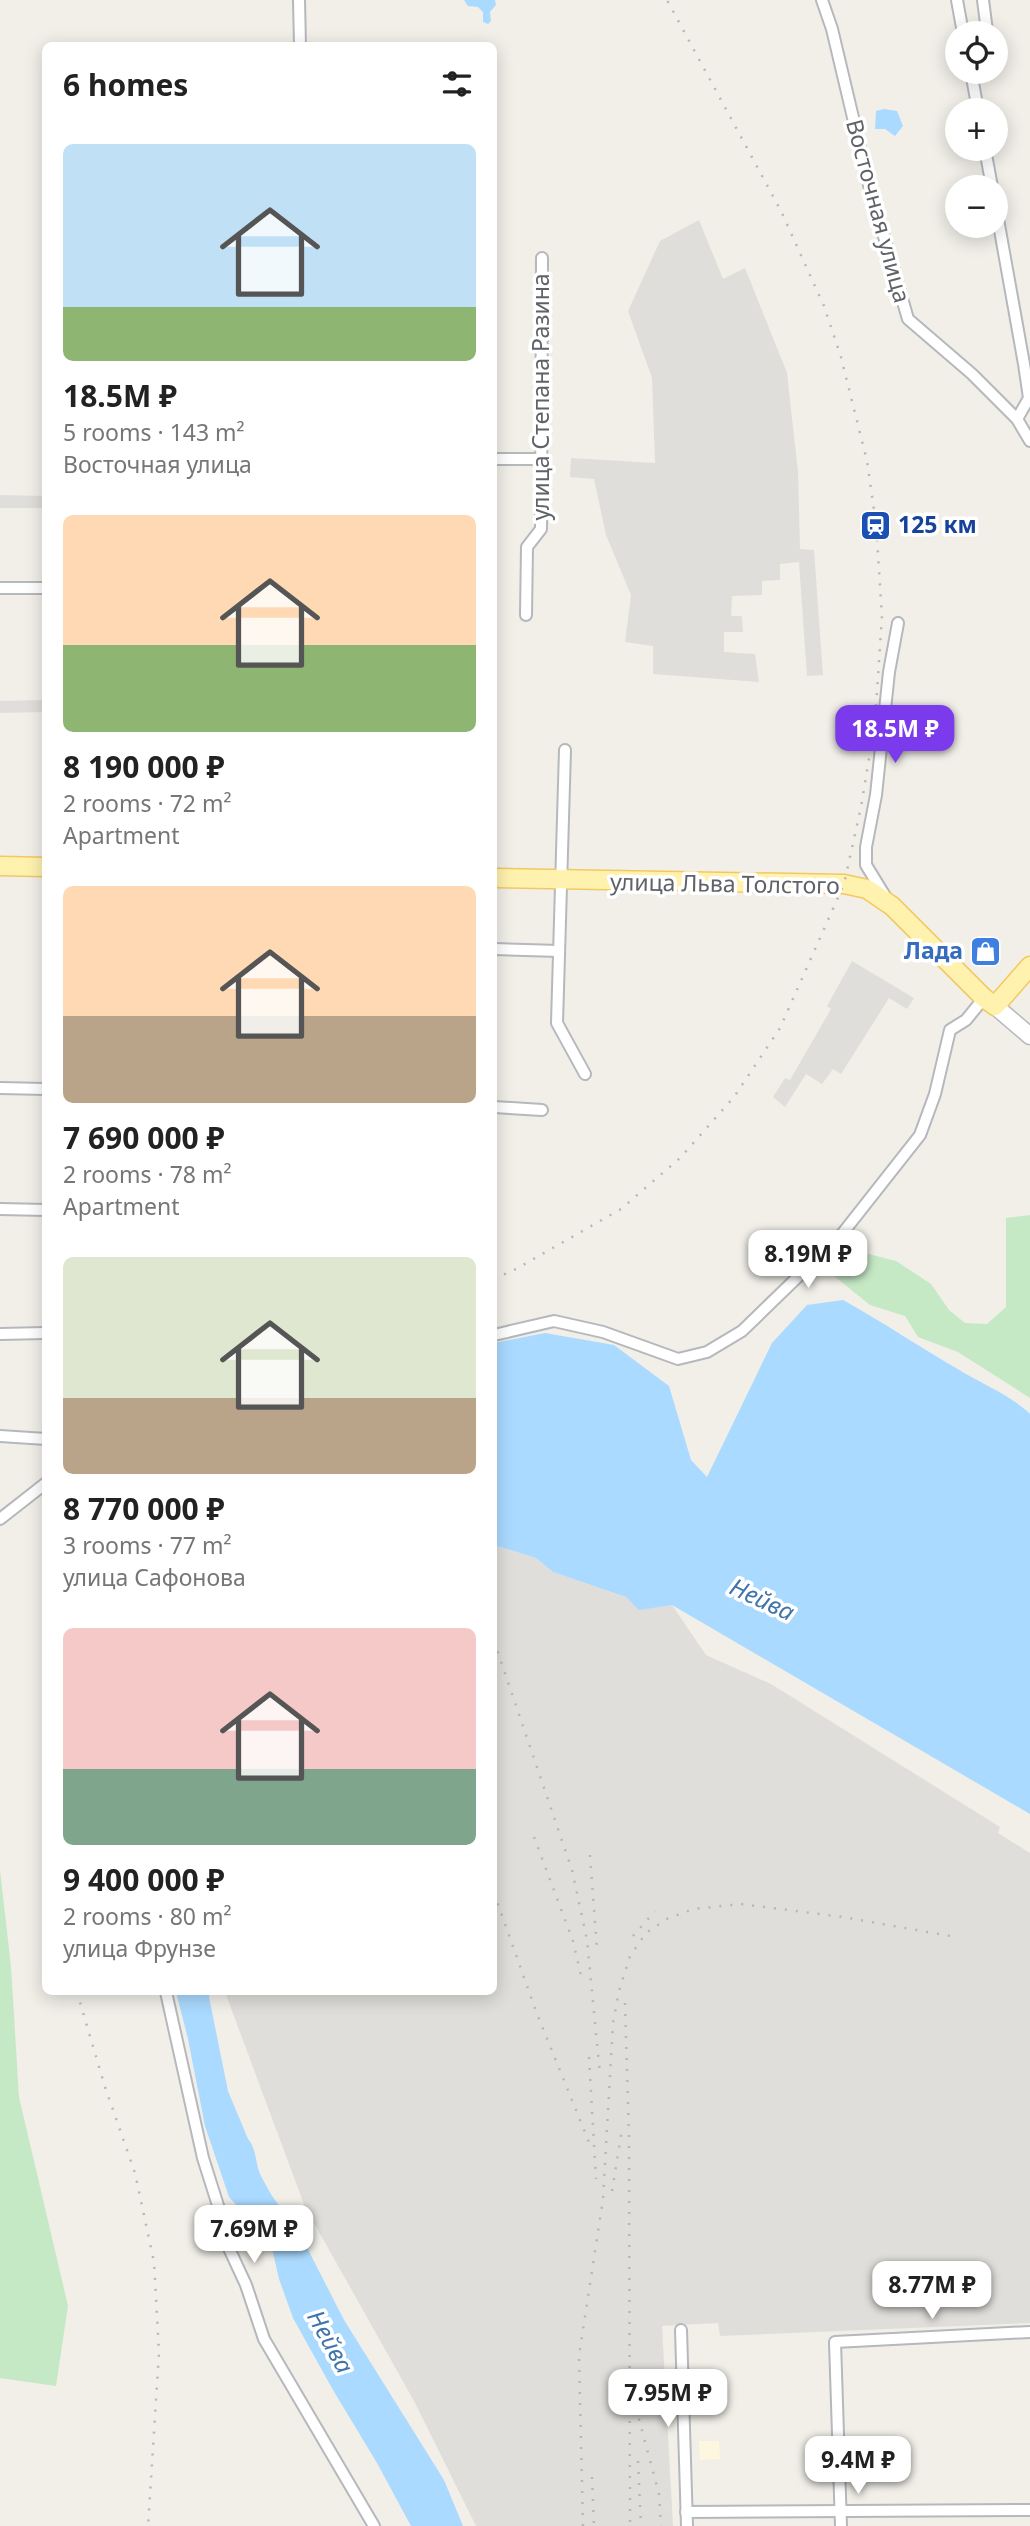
<!DOCTYPE html>
<html lang="en">
<head>
<meta charset="utf-8">
<style>
  body { margin:0; font-family:"Noto Sans",sans-serif; background:#f6f6f6; color:#222; height:100vh; display:flex; flex-direction:column; font-size:26px; white-space:nowrap }
  * { box-sizing:border-box; margin:0 }
  p { font-size:23px; color:#767676 }
  .icon { flex:none; width:38px; height:38px; fill:none; stroke:currentColor; stroke-width:2; stroke-linecap:round; stroke-linejoin:round }
  .map { position:relative; flex:1; overflow:hidden }
  .panel { position:absolute; left:42px; top:42px; width:455px; height:1953px; display:flex; flex-direction:column; background:#fff; border-radius:10px; box-shadow:0 4px 18px #0003 }
  .panel>* { flex:none }
  .buttons { position:absolute; left:945px; top:21px; display:grid; gap:14px }
  .buttons a { display:grid; place-items:center; width:63px; height:63px; border-radius:50%; background:#fff; box-shadow:0 4px 18px #0003; font-size:35px }
  .price { position:absolute; translate:-50% -60px; padding:0 16px; border-radius:14px; background:#fff; color:#222; font-size:23px; line-height:46px; filter:drop-shadow(0 2px 4px #0008) }
  .price::after { content:''; position:absolute; left:50%; top:42px; width:21px; height:16px; margin-left:-10px; background:inherit; clip-path:polygon(0 0,100% 0,50% 100%) }
  .price.current { background:#7c3aed; color:#fff }
  ul { padding:0; list-style:none }
  li { display:grid; align-content:center; gap:14px; height:371px; padding:0 21px }
  li span { display:grid; place-items:center; height:217px; border-radius:10px; color:#555 }
  li>.icon { margin-inline-start:auto }
  span .icon { width:126px; height:126px; fill:#fffc; stroke-width:1 }
  li b { font-size:30px }
  h2 { display:flex; justify-content:space-between; align-items:center; height:84px; padding:0 21px; font-size:30px }
  .map>svg:first-child { display:block }
  .commercial { fill:#fef7e0 }
  .industrial { fill:#e0deda }
  .green { fill:#c5e8c5 }
  .water { fill:#aadaff }
  .lines { fill:none; stroke-linecap:round; stroke-linejoin:round }
  .minor-casing { stroke:#b5b8bc; stroke-width:14 }
  .secondary-casing { stroke:#b6babf; stroke-width:19 }
  .primary-casing { stroke:#f2c960; stroke-width:21 }
  .minor { stroke:#fff; stroke-width:10 }
  .secondary { stroke:#fff; stroke-width:16 }
  .primary { stroke:#fff2af; stroke-width:18 }
  .rail { stroke:#b6b7b8; stroke-width:2.5; stroke-dasharray:2 9; stroke-linecap:butt }
  .labels { text-anchor:middle; stroke-width:7; stroke-linejoin:round; paint-order:stroke }
  .street-label { font-size:23px; fill:#5f6368; stroke:#fff }
  .transit-label { font-size:23px; font-weight:bold; fill:#164399; stroke:#fff; text-anchor:start }
  .shop-label { font-size:23px; font-weight:bold; fill:#366cbe; stroke:#fff; text-anchor:end }
  .water-label { font-size:24px; font-style:italic; fill:#4174aa; stroke:#fff }
</style>
</head>
<body>
<div class="map">
<svg width="1030" height="2526" viewBox="0 0 1030 2526">
  <rect width="100%" height="100%" fill="#f1efe8"/>
  <!-- commercial -->
  <polygon class="commercial" points="699,2441 719,2441 720,2459 700,2460"/>
  <!-- industrial -->
  <g class="industrial">
    <polygon points="699,220 723,279 745,268 787,373 798,472 800,549 814,550 823,675 807,676 799,562 780,564 780,580 762,581 762,595 732,596 731,616 742,616 743,632 724,632 724,652 755,654 759,682 653,674 653,646 625,642 631,595 606,535 594,479 570,477 571,458 655,463 652,378 628,311 660,241"/>
    <polygon points="0,495 45,496 45,508 0,508"/>
    <polygon points="45,700 45,712 0,713 0,701"/>
    <polygon points="852,961 914,998 907,1009 889,998 841,1074 833,1069 822,1084 806,1074 785,1107 773,1097 785,1078 790,1080 831,1009 827,1006"/>
    <polygon points="494,1545 536,1558 553,1572 626,1597 639,1609 672,1605 706,1655 771,1684 1000,1827 998,1833 1030,1853 1030,2323 720,2336 718,2323 662,2326 673,2526 476,2526 414,2401 305,2207 225,1992 494,1992"/>
  </g>
  <!-- green -->
  <g class="green">
    <polygon points="1030,1215 1030,1398 958,1352 918,1337 905,1316 870,1305 829,1272 861,1252 896,1261 931,1284 949,1310 965,1323 987,1324 1006,1307 1006,1218"/>
    <polygon points="0,1870 11,1967 19,2097 68,2306 56,2386 0,2378"/>
  </g>
  <!-- water -->
  <g class="water">
    <polygon points="464,0 495,0 496,5 490,12 491,21 488,24 483,22 483,12 478,7 468,6"/>
    <polygon points="884,109 897,111 903,126 895,136 885,129 875,129 876,111"/>
    <path d="M 843,1300 C 883,1322 921,1348 961,1371 C 984,1385 1010,1395 1030,1414 L 1030,1814 L 672,1605 L 639,1610 L 626,1597 L 553,1572 L 536,1558 L 494,1545 L 494,1343 L 545,1333 L 614,1345 L 669,1386 L 691,1460 L 707,1477 L 772,1343 L 807,1305 Z"/>
    <path d="M 176,1992 L 210,1992 L 209,1997 L 228,2091 L 248,2139 C 257,2149 255,2164 261,2176 C 269,2192 280,2210 294,2222 L 344,2320 L 444,2480 L 463,2526 L 411,2526 L 377,2463 L 333,2390 L 293,2318 L 279,2279 L 271,2244 L 229,2197 L 205,2126 L 188,2039 Z"/>
  </g>
  <g class="lines">
    <defs>
      <g id="minor">
        <polyline points="299,0 300,46"/>
        <polyline points="822,0 832,29 869,185 908,319 972,374 1017,419 1030,441"/>
        <polyline points="957,0 963,33"/>
        <polyline points="983,0 987,31"/>
        <polyline points="971,72 978,110"/>
        <polyline points="985,149 992,187"/>
        <polyline points="996,208 1024,364 1029,398 1017,419"/>
        <polyline points="494,459 541,459"/>
        <polyline points="0,588 46,588"/>
        <polyline points="526,615 527,547 541,529 542,258"/>
        <polyline points="565,750 557,1023 585,1074"/>
        <polyline points="885,896 866,865 866,847 876,795 889,672 898,623"/>
        <polyline points="494,949 559,951"/>
        <polyline points="0,1088 46,1089"/>
        <polyline points="494,1107 542,1110"/>
        <polyline points="0,1209 46,1210"/>
        <polyline points="0,1334 46,1333"/>
        <polyline points="494,1335 554,1321 603,1332 678,1359 707,1352 742,1331 842,1234 920,1135 935,1094 950,1030 966,1020 984,998"/>
        <polyline points="0,1436 46,1439"/>
        <polyline points="0,1519 46,1483"/>
        <polyline points="166,1992 203,2158 221,2215 227,2244 246,2285 264,2339 374,2526"/>
        <polyline points="681,2330 687,2526"/>
        <polyline points="686,2512 1030,2510"/>
        <polyline points="841,2526 835,2342 1030,2332"/>
      </g>
      <polyline id="secondary" points="995,1006 1030,1036"/>
      <g id="primary">
        <polyline points="0,866 46,867"/>
        <polyline points="494,878 844,884 867,889 892,906 984,998 995,1006 1030,966"/>
      </g>
    </defs>
    <!-- minor casing -->
    <use href="#minor" class="minor-casing"/>
    <!-- secondary casing -->
    <use href="#secondary" class="secondary-casing"/>
    <!-- primary casing -->
    <use href="#primary" class="primary-casing"/>
    <!-- minor -->
    <use href="#minor" class="minor"/>
    <!-- secondary -->
    <use href="#secondary" class="secondary"/>
    <!-- primary -->
    <use href="#primary" class="primary"/>
    <!-- rail -->
    <g class="rail">
      <polyline points="494,1279 516,1269 621,1209 680,1158 734,1097 780,1028 844,884 861,807 875,722 882,616 876,524 867,461 841,357 824,306 781,211 667,0"/>
      <polyline points="494,1641 572,1870 587,1940 600,2074"/>
      <polyline points="534,1837 573,1941 582,1980"/>
      <polyline points="590,1855 597,1949"/>
      <polyline points="494,1893 537,2014 589,2142"/>
      <polyline points="633,1936 655,1911"/>
      <polyline points="77,1992 105,2087 135,2173 154,2262 159,2353 148,2526"/>
      <polyline points="625,2003 629,2136 630,2526"/>
      <polyline points="589,2057 596,2179"/>
      <polyline points="612,2191 622,2129"/>
      <polyline points="636,2408 659,2494 661,2526"/>
      <polyline points="638,2461 641,2526"/>
      <polyline points="592,2477 594,2526"/>
      <polyline points="583,2526 579,2356 603,2199 613,2023 619,1991 630,1956 646,1933 667,1919 693,1909 741,1904 843,1917 956,1937"/>
    </g>
  </g>
  <!-- icons -->
  <defs>
    <symbol id="station-square" viewBox="-11 -11 22 22"><rect x="-9" y="-9" width="18" height="18" rx="4" fill="#1a4fb4" stroke="#fff"/><path d="M-3-6H3Q5-6 5-4V2Q5 4 3 4L4.5 6H3L1.5 4h-3L-3 6H-4.5L-3 4Q-5 4-5 2V-4Q-5-6-3-6ZM-3.5-4v3h7v-3ZM-3.5 1v1.5H-2V1ZM2 1v1.5H3.5V1Z" fill="#fff"/></symbol>
    <symbol id="shop-square" viewBox="-11 -11 22 22"><rect x="-9" y="-9" width="18" height="18" rx="4" fill="#3f7fe0" stroke="#fff"/><path d="M-5-2.5h2.3a2.7 3.5 0 0 1 5.4 0H5L5.5 6h-11ZM-1.5-2.5h3a1.5 2.3 0 0 0-3 0Z" fill="#fff"/></symbol>
  </defs>
  <g fill-rule="evenodd">
    <use href="#station-square" x="858" y="508" width="35" height="35"/>
    <use href="#shop-square" x="968" y="934" width="35" height="35"/>
  </g>
  <g class="labels">
    <!-- street labels -->
    <g class="street-label">
      <text transform="translate(878 211) rotate(75)" y="8">Восточная улица</text>
      <text transform="translate(541 397) rotate(-90)" y="8">улица Степана Разина</text>
      <text transform="translate(725 884) rotate(1)" y="8">улица Льва Толстого</text>
    </g>
    <!-- transit labels -->
    <g class="transit-label">
      <text x="898" y="533">125 км</text>
    </g>
    <!-- shop labels -->
    <g class="shop-label">
      <text x="963" y="959">Лада</text>
    </g>
    <!-- water labels -->
    <g class="water-label">
      <text transform="translate(762 1600) rotate(25)" y="8">Нейва</text>
      <text transform="translate(330 2342) rotate(61)" y="8">Нейва</text>
    </g>
  </g>
</svg>
<div class="buttons">
<a><svg class="icon" aria-label="locate" viewBox="0 0 24 24"><circle cx="12" cy="12" r="6"/><path d="M12 2v4M12 18v4M2 12h4M18 12h4"/></svg></a>
<a>+</a>
<a>−</a>
</div>
<b class="price current" style="left:895px;top:765px">18.5M ₽</b>
<b class="price" style="left:808px;top:1290px">8.19M ₽</b>
<b class="price" style="left:254px;top:2265px">7.69M ₽</b>
<b class="price" style="left:932px;top:2321px">8.77M ₽</b>
<b class="price" style="left:668px;top:2429px">7.95M ₽</b>
<b class="price" style="left:858px;top:2496px">9.4M ₽</b>
<section class="panel">
<h2>6 homes<svg class="icon" aria-label="filters" viewBox="0 0 24 24"><path d="M4 7h16M4 17h16"/><circle cx="9" cy="7" r="2"/><circle cx="15" cy="17" r="2"/></svg></h2>
<ul>
<li><span style="background:linear-gradient(#bfe0f5 75%,#8fb573 0)"><svg class="icon" aria-label="home" viewBox="0 0 24 24"><path d="M3 11l9-7 9 7M6 9v11h12V9"/></svg></span><div><b>18.5M ₽</b><p>5 rooms · 143 m²</p><p>Восточная улица</p></div></li>
<li><span style="background:linear-gradient(#ffd9b3 60%,#8fb573 0)"><svg class="icon" aria-label="home" viewBox="0 0 24 24"><path d="M3 11l9-7 9 7M6 9v11h12V9"/></svg></span><div><b>8 190 000 ₽</b><p>2 rooms · 72 m²</p><p>Apartment</p></div></li>
<li><span style="background:linear-gradient(#ffd9b3 60%,#b9a48a 0)"><svg class="icon" aria-label="home" viewBox="0 0 24 24"><path d="M3 11l9-7 9 7M6 9v11h12V9"/></svg></span><div><b>7 690 000 ₽</b><p>2 rooms · 78 m²</p><p>Apartment</p></div></li>
<li><span style="background:linear-gradient(#dfe7d0 65%,#b9a48a 0)"><svg class="icon" aria-label="home" viewBox="0 0 24 24"><path d="M3 11l9-7 9 7M6 9v11h12V9"/></svg></span><div><b>8 770 000 ₽</b><p>3 rooms · 77 m²</p><p>улица Сафонова</p></div></li>
<li><span style="background:linear-gradient(#f6c9c9 65%,#7fa58c 0)"><svg class="icon" aria-label="home" viewBox="0 0 24 24"><path d="M3 11l9-7 9 7M6 9v11h12V9"/></svg></span><div><b>9 400 000 ₽</b><p>2 rooms · 80 m²</p><p>улица Фрунзе</p></div></li>
</ul>
</section>
</div>
</body>
</html>
